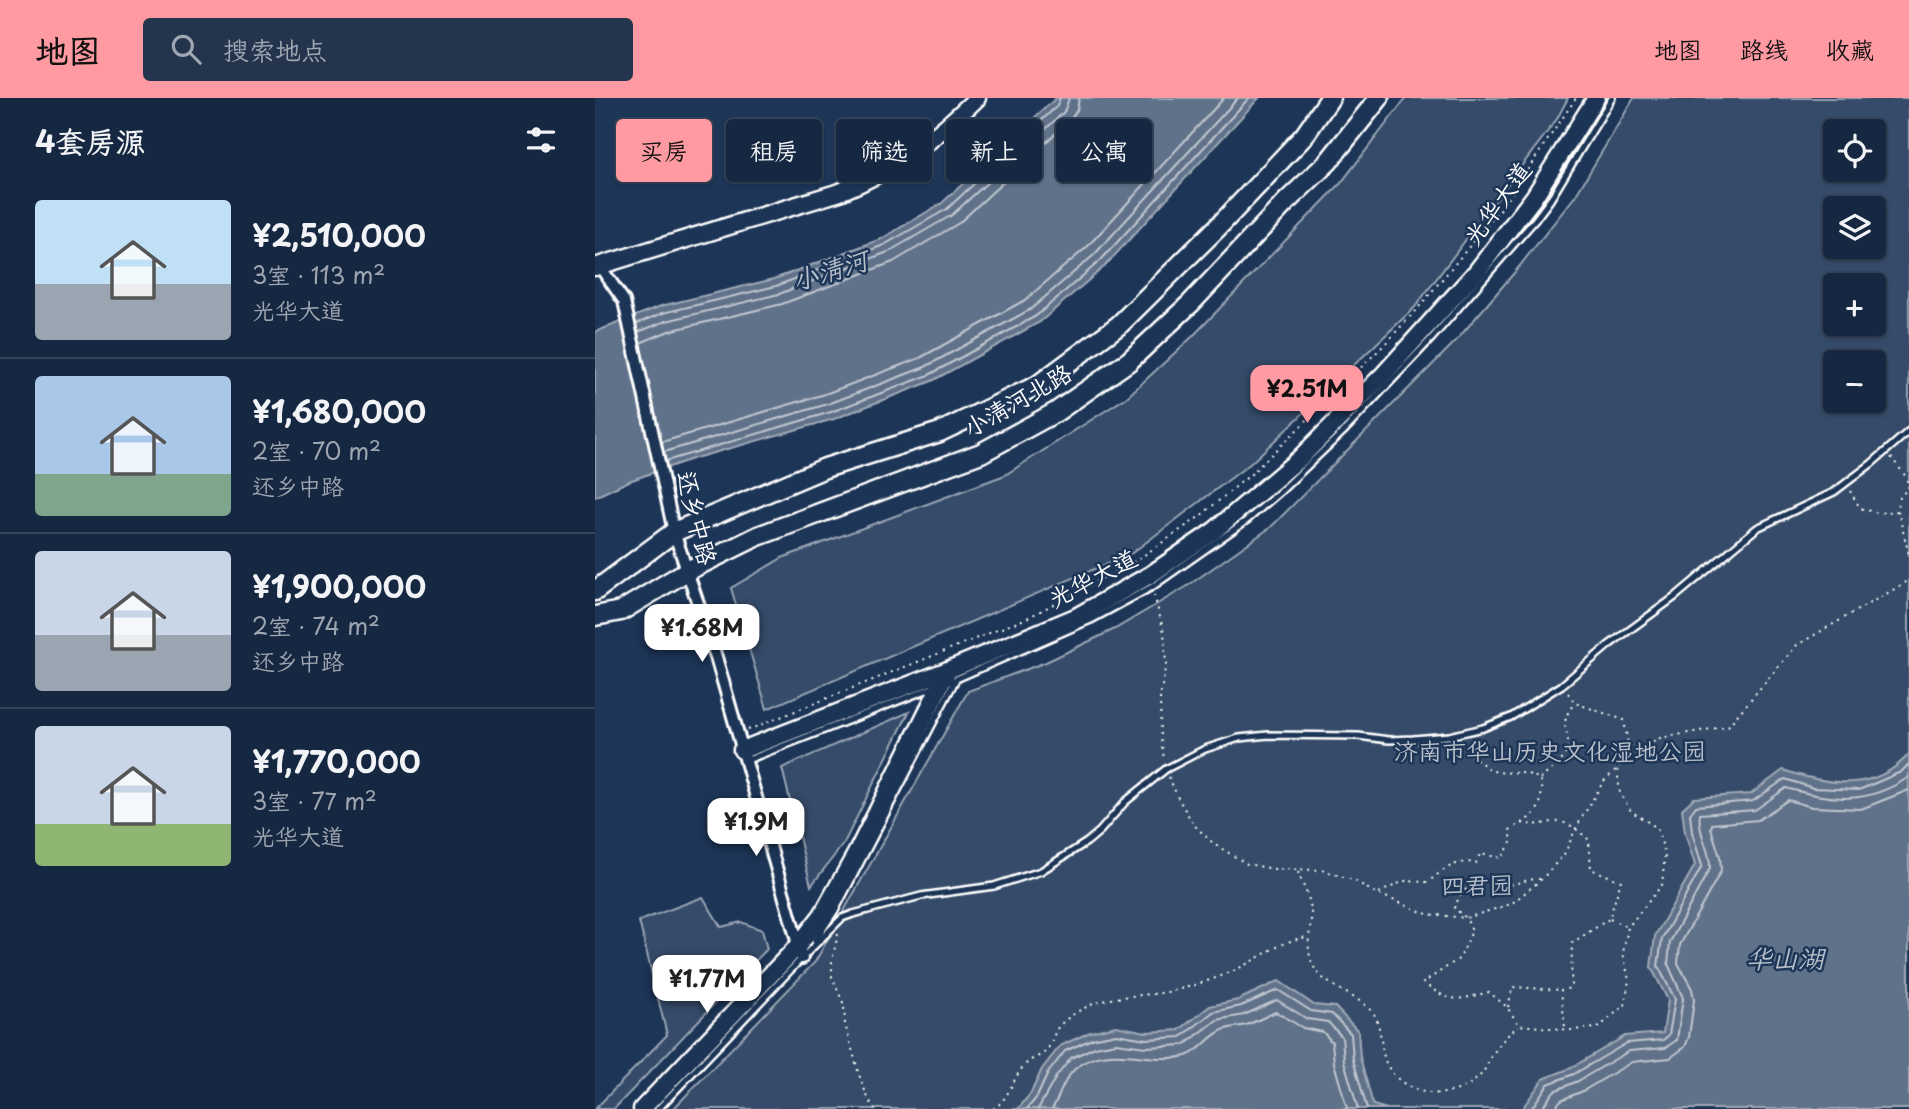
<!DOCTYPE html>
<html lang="zh">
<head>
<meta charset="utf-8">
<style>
  body { margin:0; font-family:"Playpen Sans","LXGW WenKai TC",sans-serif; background:#23344c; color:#f1f3f6; height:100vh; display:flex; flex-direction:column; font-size:26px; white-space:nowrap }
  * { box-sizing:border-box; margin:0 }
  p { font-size:23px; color:#9ea6b1 }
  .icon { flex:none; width:38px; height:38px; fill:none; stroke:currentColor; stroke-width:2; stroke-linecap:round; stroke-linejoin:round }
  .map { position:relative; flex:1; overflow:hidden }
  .drawer { display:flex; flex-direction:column; background:#162841; width:595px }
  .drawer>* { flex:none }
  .guide { position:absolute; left:21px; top:21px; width:665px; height:63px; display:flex; gap:14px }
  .controls { position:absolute; left:1228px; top:21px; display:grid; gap:14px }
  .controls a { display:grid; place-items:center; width:63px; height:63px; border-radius:7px; background:#162841; box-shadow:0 2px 5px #0004,0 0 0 2px #35445a; font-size:35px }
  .price { position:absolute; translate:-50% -60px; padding:0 16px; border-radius:14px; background:#fff; color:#222; font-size:23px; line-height:46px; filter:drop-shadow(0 2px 4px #0008) }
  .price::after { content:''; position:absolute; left:50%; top:42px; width:21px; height:16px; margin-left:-10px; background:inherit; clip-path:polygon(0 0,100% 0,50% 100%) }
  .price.current { background:#ff9aa2; color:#111 }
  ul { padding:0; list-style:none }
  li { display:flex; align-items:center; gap:21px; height:175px; padding:0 35px }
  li+li { border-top:2px solid #35445a }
  li span { display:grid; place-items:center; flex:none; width:196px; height:140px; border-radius:7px; color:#555 }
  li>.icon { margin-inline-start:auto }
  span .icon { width:84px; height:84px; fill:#fffc; stroke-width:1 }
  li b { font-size:30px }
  h2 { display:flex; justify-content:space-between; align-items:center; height:84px; padding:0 35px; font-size:30px }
  .chip { padding:0 24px; border-radius:7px; background:#162841; box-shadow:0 2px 5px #0004,0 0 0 2px #35445a; font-size:24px; line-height:63px }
  .chip.current { background:#ff9aa2; color:#111 }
  header { display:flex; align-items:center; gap:42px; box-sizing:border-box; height:98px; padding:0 35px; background:#ff9aa2; color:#111 }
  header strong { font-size:33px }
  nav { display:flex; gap:38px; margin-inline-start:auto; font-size:24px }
  .search { width:490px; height:63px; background:#23344c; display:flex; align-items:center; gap:18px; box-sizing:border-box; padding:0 24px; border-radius:7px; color:#9ea6b1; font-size:26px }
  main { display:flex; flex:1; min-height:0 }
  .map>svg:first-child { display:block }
  .park { fill:#364b69; stroke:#9aa5b4; stroke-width:2; fill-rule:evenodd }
  .water { fill:#617289; stroke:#a0aab8; stroke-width:2 }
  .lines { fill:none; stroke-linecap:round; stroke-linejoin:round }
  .shore { stroke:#c0c7d0; stroke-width:2 }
  .service-casing { stroke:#fff; stroke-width:10 }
  .minor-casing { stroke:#fff; stroke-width:16 }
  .secondary-casing { stroke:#fff; stroke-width:21 }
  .primary-casing { stroke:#fff; stroke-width:23 }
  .path { stroke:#fff; stroke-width:2; stroke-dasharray:2 5; stroke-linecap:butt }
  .service { stroke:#1d3557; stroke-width:5 }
  .minor { stroke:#1d3557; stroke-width:10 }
  .secondary { stroke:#1d3557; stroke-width:16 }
  .primary { stroke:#1d3557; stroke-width:18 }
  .labels { text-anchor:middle; stroke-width:5; stroke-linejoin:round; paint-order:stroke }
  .street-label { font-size:24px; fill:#fff; stroke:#1d3557 }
  .park-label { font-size:24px; fill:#b9c0ca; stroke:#1d3557 }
  .water-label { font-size:26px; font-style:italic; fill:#b8c0ca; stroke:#1d3557 }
</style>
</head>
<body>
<header>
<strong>地图</strong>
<div class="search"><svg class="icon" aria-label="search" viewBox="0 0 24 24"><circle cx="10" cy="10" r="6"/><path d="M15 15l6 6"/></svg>搜索地点</div>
<nav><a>地图</a><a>路线</a><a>收藏</a></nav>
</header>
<main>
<section class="drawer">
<h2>4套房源<svg class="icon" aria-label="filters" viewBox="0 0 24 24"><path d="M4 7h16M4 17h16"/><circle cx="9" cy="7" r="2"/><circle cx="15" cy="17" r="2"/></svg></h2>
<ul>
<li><span style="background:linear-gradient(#bfe0f5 60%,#9aa5b1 0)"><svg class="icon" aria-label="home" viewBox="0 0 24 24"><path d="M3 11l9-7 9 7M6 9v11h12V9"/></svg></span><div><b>¥2,510,000</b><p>3室 · 113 m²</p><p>光华大道</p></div></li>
<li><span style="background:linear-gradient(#a9c7e8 70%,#7fa58c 0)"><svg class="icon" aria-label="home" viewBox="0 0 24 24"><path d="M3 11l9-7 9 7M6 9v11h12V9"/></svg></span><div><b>¥1,680,000</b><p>2室 · 70 m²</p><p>还乡中路</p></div></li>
<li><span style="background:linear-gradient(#c9d6e8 60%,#9aa5b1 0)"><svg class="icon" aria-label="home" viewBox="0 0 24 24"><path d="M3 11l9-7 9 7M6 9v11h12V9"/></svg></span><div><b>¥1,900,000</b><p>2室 · 74 m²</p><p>还乡中路</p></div></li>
<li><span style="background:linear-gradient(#c9d6e8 70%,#8fb573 0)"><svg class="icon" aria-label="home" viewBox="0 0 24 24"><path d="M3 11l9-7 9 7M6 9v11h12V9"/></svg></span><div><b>¥1,770,000</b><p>3室 · 77 m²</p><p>光华大道</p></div></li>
</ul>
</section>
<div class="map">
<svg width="1314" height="1011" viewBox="0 0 1314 1011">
  <rect width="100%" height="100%" fill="#1d3557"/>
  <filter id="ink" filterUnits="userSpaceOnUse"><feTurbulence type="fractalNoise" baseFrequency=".0143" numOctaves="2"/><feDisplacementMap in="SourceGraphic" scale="14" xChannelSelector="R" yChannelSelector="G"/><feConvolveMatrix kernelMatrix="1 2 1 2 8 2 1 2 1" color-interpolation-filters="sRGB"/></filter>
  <g filter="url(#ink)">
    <!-- park -->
    <g class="park">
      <polygon points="811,0 973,0 962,21 820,209 656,365 537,455 172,611 136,490 187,460 410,377 532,299 597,239 746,85"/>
      <path d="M 1039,0 L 1314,0 L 1314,1011 L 78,1011 L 220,864 L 373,593 L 451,564 L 520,531 L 591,489 L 676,429 L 860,244 L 919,175 L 981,97 ZM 1241,33 L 1279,33 L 1279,72 L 1241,72 ZM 1241,110 L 1279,110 L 1279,149 L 1241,149 ZM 1241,187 L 1279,187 L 1279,226 L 1241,226 ZM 1241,264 L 1279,264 L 1279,303 L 1241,303 Z"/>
      <polygon points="314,614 249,745 216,788 187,670"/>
      <polygon points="108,799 126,829 146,824 167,832 172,851 19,1011 0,1011 72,937 44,823"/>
    </g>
    <!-- water -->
    <g class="water">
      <polygon points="461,0 664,0 510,168 445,224 337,283 239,321 97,361 34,383 0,399 0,234 66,208 179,181 286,141 347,105"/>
      <path d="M 1314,656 L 1314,1011 L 927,1011 L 948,981 L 976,970 L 1030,938 L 1068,935 L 1073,902 L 1056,869 L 1060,838 L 1100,767 L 1090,735 L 1087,711 L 1099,700 L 1156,696 L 1188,672 C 1232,687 1280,695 1314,656 Z"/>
      <polygon points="684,883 719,907 740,909 763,933 765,959 778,1007 792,1011 423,1011 436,995 447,971 465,948 495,934 521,928 551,934 584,932 615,908 643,902"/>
    </g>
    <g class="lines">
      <!-- shore -->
      <g class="shore">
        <polyline points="41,226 68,215 181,188 289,147 352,111 462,8 465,0"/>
        <polyline points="43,234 71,223 184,196 293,154 357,117 469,14 474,0"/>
        <polyline points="45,245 74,233 187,206 298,164 364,125 476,21 482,12 484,0"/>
        <polyline points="67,344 230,296 325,260 430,202 492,149 629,0"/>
        <polyline points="69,354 233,306 330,269 436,211 499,157 643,0"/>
        <polyline points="71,363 236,314 334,277 441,218 505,163 654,0"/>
        <polyline points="432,1011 442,999 453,975 470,953 497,941 521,936 551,941 586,939 618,914 646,908 683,892 716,913 737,916 756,936 758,961 772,1011"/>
        <polyline points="443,1011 461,979 476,960 500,949 521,945 551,949 589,947 622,922 649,917 682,902 712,921 733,924 747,939 749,963 763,1011"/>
        <path d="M 457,1011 C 465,998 469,980 481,970 C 513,943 555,967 591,958 C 605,954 613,939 626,933 C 633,929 644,929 652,927 C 662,923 671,918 681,914 L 708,930 L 728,934 L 737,944 L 739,965 L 752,1011"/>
        <polyline points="936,1011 953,986 979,976 1032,945 1068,942 1074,937 1080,901 1063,868 1067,841 1107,768 1097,734 1095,716 1101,708 1158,703 1190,681 1218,690 1264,692 1306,674 1314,666"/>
        <path d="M 946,1011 L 959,993 L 983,983 L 1034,953 L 1070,950 L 1082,942 L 1088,900 L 1073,866 L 1075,844 L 1115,770 C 1116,752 1102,735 1105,716 L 1160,712 L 1191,690 C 1237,703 1272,707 1314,679"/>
        <polyline points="959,1011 966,1002 988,993 1037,964 1075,960 1090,949 1094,939 1099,902 1097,891 1083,865 1085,847 1126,773 1125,759 1116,730 1117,726 1163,722 1193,702 1217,709 1266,711 1314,692"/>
      </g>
      <defs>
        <g id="service">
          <polyline points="352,585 496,522 557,489 651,423 687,392 748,334 837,240 940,122 955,102 1017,0"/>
          <polyline points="150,663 339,589"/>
          <polyline points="220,843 241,811 361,581"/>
          <polyline points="207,860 247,820 258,816 326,798 399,788 446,773 492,744 505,733 530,704 571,671 610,651 644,640 673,637 763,638 794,642 818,641 854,638 888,630 916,619 967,587 1014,547 1080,499 1162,430 1239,394 1276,366 1314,333"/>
          <polyline points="63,1011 208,859"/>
        </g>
        <polyline id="minor" points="4,167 29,203 79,434 121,559 207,860"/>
        <g id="secondary">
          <path d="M 0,169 L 245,94 C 302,70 338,43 382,0"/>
          <polyline points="147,652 353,572 481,519 555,477 619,433 705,360 787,278 882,173 939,99 1001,0"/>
          <polyline points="47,1011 203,848 227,817 262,754 353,572"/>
        </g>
        <g id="primary">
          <polyline points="0,493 79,434 230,370 345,334 443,287 524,227 623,129 709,38 735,0"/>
          <polyline points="0,518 26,513 92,473 163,438 386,355 461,314 534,263 596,205 693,102 733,64 784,0"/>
        </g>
      </defs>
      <!-- service casing -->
      <use href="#service" class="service-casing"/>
      <!-- minor casing -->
      <use href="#minor" class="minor-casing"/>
      <!-- secondary casing -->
      <use href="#secondary" class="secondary-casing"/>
      <!-- primary casing -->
      <use href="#primary" class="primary-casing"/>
      <!-- path -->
      <g class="path">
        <polyline points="1296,359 1309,376 1314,387"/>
        <polyline points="1314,388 1304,401 1303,413 1314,457"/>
        <polyline points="1255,393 1265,410 1283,415 1302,413"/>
        <polyline points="559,497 569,534 571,566 565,600 566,641 569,661"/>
        <polyline points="973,595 980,605 1029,622 1035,657"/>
        <polyline points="153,632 432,520 542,462 604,419 655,377 707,327 787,249 824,209 908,108 981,0"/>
        <polyline points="574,679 583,700 599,727 619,746 652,766 679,771 727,772 761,783 776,793 832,816 871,820 916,806 947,781 970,755 981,730 1008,684 1035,658 1065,640 1133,628 1202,547 1310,485 1314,480"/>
        <path d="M 945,681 C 953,674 966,666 970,657 C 981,636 958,630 980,605"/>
        <path d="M 927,725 C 946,730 952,722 966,724 C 977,726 986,735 994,742 L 996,771 L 1026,783 L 1014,821 L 977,845 L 976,890 L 966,892 L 970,930"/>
        <path d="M 703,774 C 707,786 716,801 716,814 C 717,832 709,847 718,867 C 727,889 764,896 779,916 C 787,927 785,954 792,967 C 811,1002 864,1005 888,974 C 892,969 894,961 898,956 C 905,945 913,936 923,928"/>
        <path d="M 945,781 C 932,780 920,788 907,787 C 901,787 896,783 891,783 C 874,783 865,796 859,810 L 871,820 L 877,833 L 865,860 L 828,885 C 857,905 860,903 894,894 L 912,909 L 924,927 L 976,932 L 1003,930 L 1030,907 L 1034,882 L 1028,855 L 1033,829 L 1067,787 L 1070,756 L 1062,730 L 1036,713 L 1025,696 L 1022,670"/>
        <path d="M 784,795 L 809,783 L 833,784 C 848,772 861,761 881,765 L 885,756 L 907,760 L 917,743 L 915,732 C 941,717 950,712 945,681 C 925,670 909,678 896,672 C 884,665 878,655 863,652 L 859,646"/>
        <polyline points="1015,821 1032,829"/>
        <polyline points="243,836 237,862 237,879 249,907 250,926 266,983 274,1002 280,1011"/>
        <polyline points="913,909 918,889 965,892"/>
        <path d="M 398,1011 C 416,1000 417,978 433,964 C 438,960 446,958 451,953 C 458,945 458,933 467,925 C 494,901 523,899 557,896 C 581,894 607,885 629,877 C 658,866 682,843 712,839"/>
      </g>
      <!-- service -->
      <use href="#service" class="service"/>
      <!-- minor -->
      <use href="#minor" class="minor"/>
      <!-- secondary -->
      <use href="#secondary" class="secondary"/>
      <!-- primary -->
      <use href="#primary" class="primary"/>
    </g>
  </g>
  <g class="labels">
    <!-- street labels -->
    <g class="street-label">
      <text transform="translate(903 106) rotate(-54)" y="8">光华大道</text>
      <text transform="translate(423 303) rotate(-30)" y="8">小清河北路</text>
      <text transform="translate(101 420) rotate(76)" y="8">还乡中路</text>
      <text transform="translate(498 481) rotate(-28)" y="8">光华大道</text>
    </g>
    <!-- park labels -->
    <g class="park-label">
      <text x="955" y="662">济南市华山历史文化湿地公园</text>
      <text x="882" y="796">四君园</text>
    </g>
    <!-- water labels -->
    <g class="water-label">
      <text transform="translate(235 173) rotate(-17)" y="9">小清河</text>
      <text x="1190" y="870">华山湖</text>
    </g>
  </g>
</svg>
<div class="controls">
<a><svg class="icon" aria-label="locate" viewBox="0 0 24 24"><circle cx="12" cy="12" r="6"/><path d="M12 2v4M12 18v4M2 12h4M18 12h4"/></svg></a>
<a><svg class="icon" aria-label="layers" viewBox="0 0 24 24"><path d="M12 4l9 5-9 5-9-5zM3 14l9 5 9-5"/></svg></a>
<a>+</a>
<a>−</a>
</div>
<b class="price current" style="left:712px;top:327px">¥2.51M</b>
<b class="price" style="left:107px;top:566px">¥1.68M</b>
<b class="price" style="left:161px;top:760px">¥1.9M</b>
<b class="price" style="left:112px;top:917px">¥1.77M</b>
<div class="guide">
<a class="chip current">买房</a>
<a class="chip">租房</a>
<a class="chip">筛选</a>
<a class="chip">新上</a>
<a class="chip">公寓</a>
</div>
</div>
</main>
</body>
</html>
